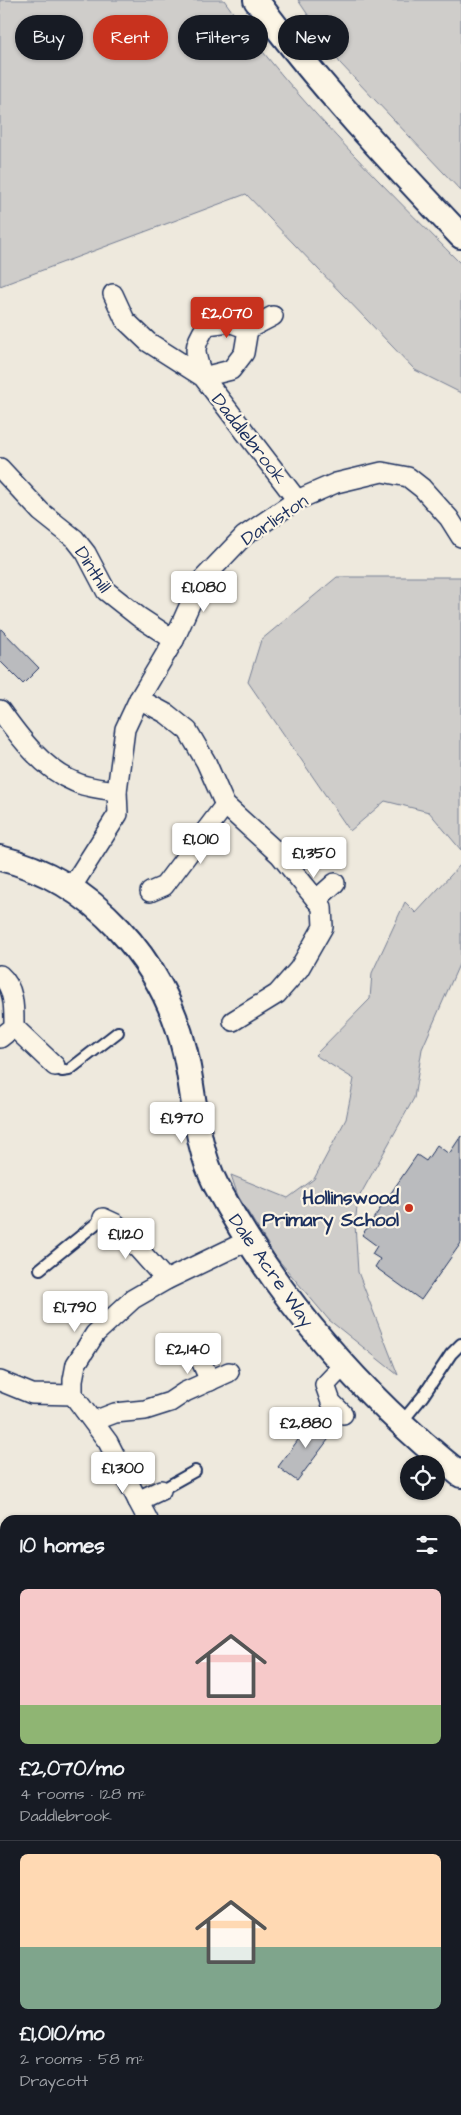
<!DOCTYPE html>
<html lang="en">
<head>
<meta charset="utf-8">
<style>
  body { margin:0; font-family:"Architects Daughter",sans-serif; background:#242831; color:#f1f3f6; height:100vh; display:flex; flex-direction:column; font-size:19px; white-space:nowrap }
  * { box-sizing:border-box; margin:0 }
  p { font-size:16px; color:#9ea1a6 }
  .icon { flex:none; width:28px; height:28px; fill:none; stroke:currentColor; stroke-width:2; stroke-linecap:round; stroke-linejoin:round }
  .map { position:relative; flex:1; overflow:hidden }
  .side { position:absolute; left:0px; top:1515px; width:461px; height:600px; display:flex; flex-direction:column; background:#171b24; border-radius:15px 15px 0 0; box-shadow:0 1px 4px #0004 }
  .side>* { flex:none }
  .top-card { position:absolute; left:15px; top:15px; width:431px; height:45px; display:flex; gap:10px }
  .buttons { position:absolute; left:400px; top:1455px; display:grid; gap:10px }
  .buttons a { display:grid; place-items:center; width:45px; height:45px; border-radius:50%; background:#171b24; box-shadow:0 1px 4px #0004; font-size:25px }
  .price { position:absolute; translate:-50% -42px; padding:0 11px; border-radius:5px; background:#fff; color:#222; font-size:16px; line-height:32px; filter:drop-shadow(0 1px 2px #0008) }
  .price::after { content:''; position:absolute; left:50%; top:30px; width:15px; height:11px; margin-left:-8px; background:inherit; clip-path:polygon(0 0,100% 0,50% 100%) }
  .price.current { background:#c8321e; color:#fff }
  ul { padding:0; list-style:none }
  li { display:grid; align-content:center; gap:10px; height:265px; padding:0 20px }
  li+li { border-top:1px solid #363941 }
  li span { display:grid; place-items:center; height:155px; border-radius:8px; color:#555 }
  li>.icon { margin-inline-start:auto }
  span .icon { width:90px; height:90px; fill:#fffc; stroke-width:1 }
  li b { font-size:21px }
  h2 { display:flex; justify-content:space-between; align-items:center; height:60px; padding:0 20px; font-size:21px }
  .chip { padding:0 18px; border-radius:22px; background:#171b24; box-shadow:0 1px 4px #0004; font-size:18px; line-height:45px }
  .chip.current { background:#c8321e; color:#fff }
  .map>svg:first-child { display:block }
  .green { fill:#cfcdca; stroke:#757e94 }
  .building { fill:#babbbe; stroke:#1b2f5e }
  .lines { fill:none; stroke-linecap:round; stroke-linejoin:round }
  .service-casing { stroke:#1b2f5e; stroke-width:14 }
  .minor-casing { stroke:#1b2f5e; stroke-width:22 }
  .tertiary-casing { stroke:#1b2f5e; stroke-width:28 }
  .service { stroke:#fcf5e5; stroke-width:10 }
  .minor { stroke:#fcf5e5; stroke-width:19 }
  .tertiary { stroke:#fcf5e5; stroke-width:24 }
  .poi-dot { fill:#c8321e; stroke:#fcf5e5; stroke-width:2 }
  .labels { text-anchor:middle; stroke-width:4.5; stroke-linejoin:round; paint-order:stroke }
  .street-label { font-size:19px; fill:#1b2f5e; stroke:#fcf5e5 }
  .poi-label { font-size:19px; font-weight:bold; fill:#1b2f5e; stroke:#fcf5e5; text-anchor:end }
</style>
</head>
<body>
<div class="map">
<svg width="461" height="2115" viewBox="0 0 461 2115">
  <rect width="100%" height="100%" fill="#eee9dd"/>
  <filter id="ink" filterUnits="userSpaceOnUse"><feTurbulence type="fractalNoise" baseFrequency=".02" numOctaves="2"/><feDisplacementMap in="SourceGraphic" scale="10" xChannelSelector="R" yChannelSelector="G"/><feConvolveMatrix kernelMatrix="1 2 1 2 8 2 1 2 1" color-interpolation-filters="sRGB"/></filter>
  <g filter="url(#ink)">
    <!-- green -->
    <g class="green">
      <path d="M 0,0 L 224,0 C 292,97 378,180 461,264 L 461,393 L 415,370 L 246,194 L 0,286 Z"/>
      <polygon points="298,0 461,0 461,191 340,63"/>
      <polygon points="337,577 461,577 461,850 429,812 385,801 350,831 248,682 261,640"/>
      <polygon points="461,864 461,960 422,1049 414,1098 358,1199 355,1224 358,1272 398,1375 329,1320 275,1256 238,1196 231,1175 288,1198 314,1179 346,1119 354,1079 315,1055 370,999 372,973 405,902 416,913"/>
      <polygon points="456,1621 461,1621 461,1648 456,1647"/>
      <polygon points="5,1721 5,1747 0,1739 0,1723"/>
      <polygon points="5,1839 5,1964 0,1960 0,1842"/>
      <polygon points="456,2055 461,2057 461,2115 215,2115 217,2110 456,2110"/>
    </g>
    <!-- building -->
    <g class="building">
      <polygon points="0,628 39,668 23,684 0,661"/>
      <polygon points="461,1136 461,1243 421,1300 375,1267 380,1259 372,1254 377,1246 362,1235 417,1155 426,1161 437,1145 449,1154"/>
      <polygon points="315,1417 334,1432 297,1481 278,1467"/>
    </g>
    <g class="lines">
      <defs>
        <g id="service">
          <polyline points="55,1066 62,1071 69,1070 118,1032"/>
          <polyline points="40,1269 103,1218"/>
          <polyline points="401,1423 423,1396 451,1354 461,1344"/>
          <polyline points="161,1490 195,1471"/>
          <polyline points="0,1605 5,1615"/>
          <polyline points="456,1707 461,1721"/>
        </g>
        <g id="minor">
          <polyline points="113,294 125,320 148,342 203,377 297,500"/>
          <path d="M 229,322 L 248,329 L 244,353 L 231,370 L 203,377 C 194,352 192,347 207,325 Z"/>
          <polyline points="248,329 273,316"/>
          <polyline points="0,468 41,512 75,539 86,553 106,591 139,617 174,640"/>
          <polyline points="139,699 167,714 188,731 206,762 225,805 280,855 322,907 323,927 299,969 277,994 233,1021"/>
          <path d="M 0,710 C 20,738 43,769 75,782 C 87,788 103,789 117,791"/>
          <polyline points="71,888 118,814 117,791 125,729 139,699 174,640 200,582 244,536 297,500 336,483 382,472 408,477 422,488 449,518 461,537"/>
          <polyline points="150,892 164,886 225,805"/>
          <polyline points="316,900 335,883"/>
          <path d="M 0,975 C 15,988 14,1009 14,1027 L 0,1038"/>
          <polyline points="14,1027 55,1066"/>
          <polyline points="103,1218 116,1224 166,1280"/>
          <polyline points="198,1354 210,1381"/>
          <polyline points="0,1381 32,1394 73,1395"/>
          <polyline points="343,1414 331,1402 325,1385 343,1366"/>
          <polyline points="94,1421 115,1413 145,1410 170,1402 185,1392 229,1372"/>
          <polyline points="138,1501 108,1442 73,1395 73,1380 76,1364 95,1334 133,1299 166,1280 247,1241"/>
          <polyline points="148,1520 138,1501 161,1490"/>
          <polyline points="456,1599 461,1599"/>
          <polyline points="0,1633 5,1631"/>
          <polyline points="207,2115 208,2110"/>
        </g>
        <g id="tertiary">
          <path d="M 256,0 C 318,84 389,160 461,236"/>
          <path d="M 0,858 C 92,880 164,961 185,1052 C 195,1096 195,1144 216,1185 C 276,1297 362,1396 461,1475"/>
          <polyline points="0,1967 5,1970"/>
          <polyline points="97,2110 98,2115"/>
        </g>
      </defs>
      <!-- service casing -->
      <use href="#service" class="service-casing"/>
      <!-- minor casing -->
      <use href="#minor" class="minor-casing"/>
      <!-- tertiary casing -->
      <use href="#tertiary" class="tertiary-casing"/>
      <!-- service -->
      <use href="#service" class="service"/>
      <!-- minor -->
      <use href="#minor" class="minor"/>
      <!-- tertiary -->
      <use href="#tertiary" class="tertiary"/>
    </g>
  </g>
  <!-- markers -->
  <circle class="poi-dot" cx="409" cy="1208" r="5"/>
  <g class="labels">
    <!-- street labels -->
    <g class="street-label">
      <text transform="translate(250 438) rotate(52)" y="7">Daddlebrook</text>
      <text transform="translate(274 519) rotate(-34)" y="7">Darliston</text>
      <text transform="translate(94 569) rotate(57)" y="7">Dinthill</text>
      <text transform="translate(272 1270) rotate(55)" y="7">Dale Acre Way</text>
    </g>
    <!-- poi labels -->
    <g class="poi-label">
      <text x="399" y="1204">Hollinswood<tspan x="399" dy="22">Primary School</tspan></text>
    </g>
  </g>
</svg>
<div class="buttons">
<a><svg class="icon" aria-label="locate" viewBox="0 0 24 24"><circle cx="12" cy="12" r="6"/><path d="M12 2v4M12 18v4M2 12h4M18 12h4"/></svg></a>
</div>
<b class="price current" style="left:227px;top:339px">£2,070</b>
<b class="price" style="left:204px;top:613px">£1,080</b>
<b class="price" style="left:201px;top:865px">£1,010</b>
<b class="price" style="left:314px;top:879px">£1,350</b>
<b class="price" style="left:182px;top:1144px">£1,970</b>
<b class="price" style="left:126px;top:1260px">£1,120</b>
<b class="price" style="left:75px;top:1333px">£1,790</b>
<b class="price" style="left:188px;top:1375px">£2,140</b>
<b class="price" style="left:306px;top:1449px">£2,880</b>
<b class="price" style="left:123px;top:1494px">£1,300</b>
<div class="top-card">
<a class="chip">Buy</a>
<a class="chip current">Rent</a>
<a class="chip">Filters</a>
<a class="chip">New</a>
</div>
<section class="side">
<h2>10 homes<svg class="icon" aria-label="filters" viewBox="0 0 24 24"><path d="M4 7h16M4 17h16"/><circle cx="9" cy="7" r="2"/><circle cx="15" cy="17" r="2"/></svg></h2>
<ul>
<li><span style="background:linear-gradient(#f6c9c9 75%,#8fb573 0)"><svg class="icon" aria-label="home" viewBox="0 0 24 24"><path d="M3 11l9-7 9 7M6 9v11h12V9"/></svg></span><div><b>£2,070/mo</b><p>4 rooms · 128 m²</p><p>Daddlebrook</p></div></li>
<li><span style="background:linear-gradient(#ffd9b3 60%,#7fa58c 0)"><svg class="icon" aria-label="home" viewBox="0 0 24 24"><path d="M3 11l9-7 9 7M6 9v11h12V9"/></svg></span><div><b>£1,010/mo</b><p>2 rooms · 58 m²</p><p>Draycott</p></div></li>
</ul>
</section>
</div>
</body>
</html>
